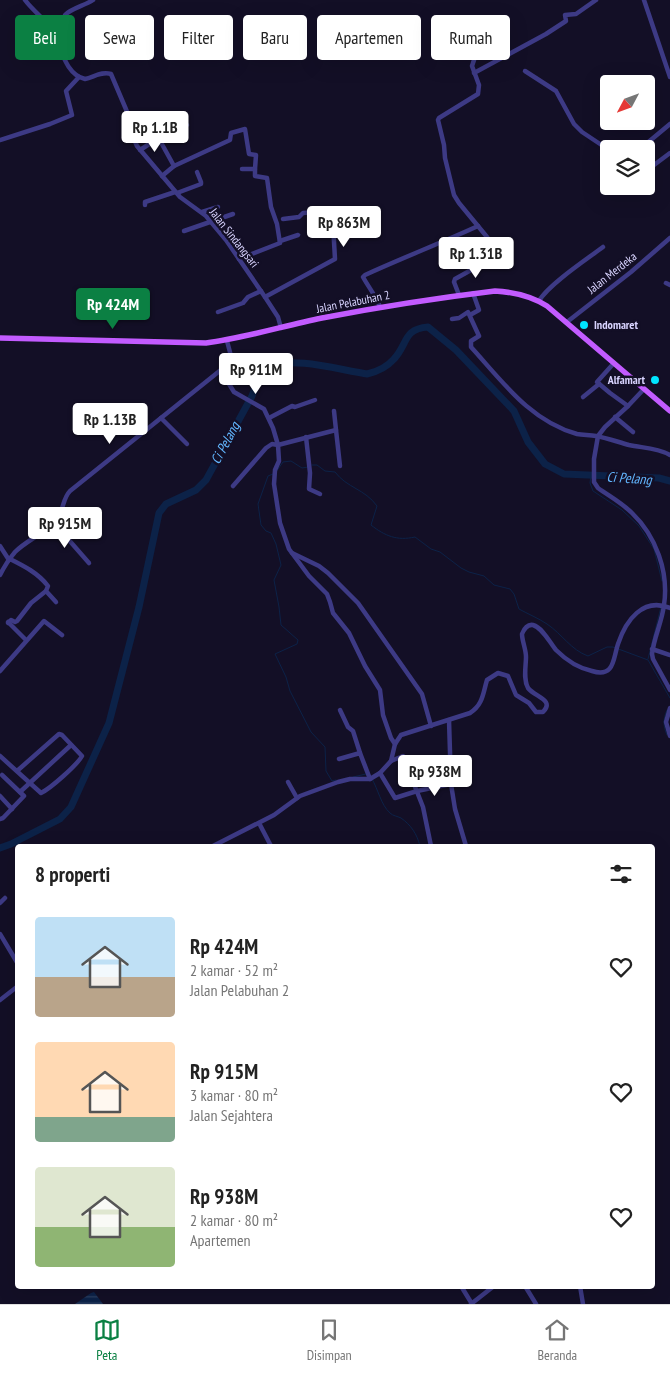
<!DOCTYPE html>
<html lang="id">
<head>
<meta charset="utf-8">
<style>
  body { margin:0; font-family:"PT Sans Narrow",sans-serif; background:#f2f2f2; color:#222; height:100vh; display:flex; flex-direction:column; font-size:19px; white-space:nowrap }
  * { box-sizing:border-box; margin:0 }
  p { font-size:16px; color:#767676 }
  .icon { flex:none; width:28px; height:28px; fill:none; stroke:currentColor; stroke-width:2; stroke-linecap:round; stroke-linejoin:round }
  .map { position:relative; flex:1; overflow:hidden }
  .side { position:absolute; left:15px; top:844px; width:640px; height:445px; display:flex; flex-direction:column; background:#fff; border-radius:5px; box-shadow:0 5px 20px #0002 }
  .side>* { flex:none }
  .top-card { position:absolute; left:15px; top:15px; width:640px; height:45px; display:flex; gap:10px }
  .needle { width:32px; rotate:229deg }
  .fabs { position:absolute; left:600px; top:75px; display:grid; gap:10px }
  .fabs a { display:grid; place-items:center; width:55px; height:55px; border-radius:5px; background:#fff; box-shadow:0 5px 20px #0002; font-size:25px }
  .price { position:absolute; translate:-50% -42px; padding:0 11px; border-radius:5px; background:#fff; color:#222; font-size:16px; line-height:32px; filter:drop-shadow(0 1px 2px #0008) }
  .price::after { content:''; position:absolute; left:50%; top:30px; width:15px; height:11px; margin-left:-8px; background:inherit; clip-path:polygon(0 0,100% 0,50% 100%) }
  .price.on { background:#0b8043; color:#fff }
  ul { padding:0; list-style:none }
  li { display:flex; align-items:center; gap:15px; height:125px; padding:0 20px }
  li span { display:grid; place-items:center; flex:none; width:140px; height:100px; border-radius:5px; color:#555 }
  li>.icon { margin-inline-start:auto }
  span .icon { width:60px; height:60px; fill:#fffc; stroke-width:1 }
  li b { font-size:21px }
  h2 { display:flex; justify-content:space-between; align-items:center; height:60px; padding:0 20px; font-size:21px }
  .chip { padding:0 18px; border-radius:5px; background:#fff; box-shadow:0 5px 20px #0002; font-size:18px; line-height:45px }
  .chip.on { background:#0b8043; color:#fff }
  .tab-bar { display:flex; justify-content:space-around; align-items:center; height:70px; border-top:1px solid #e0e0e0; background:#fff; font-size:14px; color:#767676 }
  .tab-bar a { display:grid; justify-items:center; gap:2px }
  .tab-bar .on { color:#0b8043 }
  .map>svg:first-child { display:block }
  .water { fill:url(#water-rules) }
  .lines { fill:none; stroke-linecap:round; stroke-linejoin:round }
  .stream { stroke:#0c2248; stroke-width:1 }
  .river { stroke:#0c2248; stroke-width:7 }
  .minor { stroke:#3d3a85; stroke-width:4.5 }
  .major { stroke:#c25bff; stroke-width:5.5 }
  .poi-dot { fill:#00e5ff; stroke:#130f26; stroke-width:2 }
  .labels { text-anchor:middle; stroke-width:5; stroke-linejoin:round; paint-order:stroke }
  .street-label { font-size:12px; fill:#d9d4ff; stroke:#130f26 }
  .poi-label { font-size:12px; font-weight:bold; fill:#d9d4ff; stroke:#130f26; text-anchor:start }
  .water-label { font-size:14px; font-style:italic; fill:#62b6ff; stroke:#130f26 }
</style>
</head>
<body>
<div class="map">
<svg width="670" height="1304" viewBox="0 0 670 1304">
  <defs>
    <pattern id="water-rules" width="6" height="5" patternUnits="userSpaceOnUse" patternTransform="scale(1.25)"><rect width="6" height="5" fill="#0c2248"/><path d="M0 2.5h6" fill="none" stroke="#2f4163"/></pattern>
  </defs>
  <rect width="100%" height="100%" fill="#130f26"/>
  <!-- water -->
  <polygon class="water" points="94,1292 103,1304 75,1304 91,1293"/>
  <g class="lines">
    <!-- stream -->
    <g class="stream">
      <path d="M 312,465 L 317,465 L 325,471 L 335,472 C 347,488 365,489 377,506 L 371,525 C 385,536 397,541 415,537 L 431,549 L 440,552 L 461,568 L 469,572 L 484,576 L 494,585 L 510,589 L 514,594 L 519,609 C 528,614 538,618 547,624 C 562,634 571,650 588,656 L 607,647 L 613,647 L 648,660 L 670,698"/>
      <polyline points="276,472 283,462 291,461 302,468 308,467"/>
      <polyline points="273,474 268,476 258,504 261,525 266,531 271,533 276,544 281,565 274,580 279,607 281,625 298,640 297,644 275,654 286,677 290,691 311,732 325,747 326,771 332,781 336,780"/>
      <polyline points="591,475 590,483 593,491 622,510 639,526 654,549 662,581"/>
      <polyline points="648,659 661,607"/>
      <path d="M 667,735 C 663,726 663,719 667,710"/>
      <polyline points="353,777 366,774"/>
      <path d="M 372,779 C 378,789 381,805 390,813 C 393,816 397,816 401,818 C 411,825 417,834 420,846"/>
    </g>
    <!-- river -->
    <path class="river" d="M 0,848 L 11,844 L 60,819 L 71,807 L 109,723 L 139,607 L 159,513 L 166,504 L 196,490 L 206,480 L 252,396 L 260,375 L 266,366 C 297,357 335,369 367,374 C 376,372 387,367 394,359 C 408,344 403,329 428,327 L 456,350 L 514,411 L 528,442 L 545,464 L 564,474 L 659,478 L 670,481"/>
    <!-- minor -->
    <g class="minor">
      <path d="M 25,0 C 33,11 44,18 51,29 C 61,45 64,74 85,79 C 94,77 102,71 111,74 L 128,114 L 133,137 L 137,146 L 180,197 L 206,216 L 226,240 L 265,297 L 278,317 L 281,328"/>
      <polyline points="644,0 670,77"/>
      <path d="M 51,29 L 65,20 L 65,15 C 72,8 84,6 93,0"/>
      <polyline points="525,71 556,91 574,124 582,132 609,150"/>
      <polyline points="474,73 546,34 566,21 565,15 576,14 596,0"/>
      <polyline points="158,137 174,166"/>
      <polyline points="0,140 50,124 72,115 66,91 79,77"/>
      <polyline points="646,144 670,124"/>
      <polyline points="140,150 168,132 187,125"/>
      <polyline points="646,171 670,153"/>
      <polyline points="162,176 174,166 230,140 231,133 245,129 249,154 256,155 255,169 242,169"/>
      <polyline points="177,193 201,184 201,182 197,172"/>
      <polyline points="145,205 145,202 175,192"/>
      <polyline points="202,212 218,207"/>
      <polyline points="331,214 356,211"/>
      <polyline points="184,231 233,214"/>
      <polyline points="280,241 298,235"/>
      <polyline points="239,259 280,243 277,224 271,207 267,178 255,176 255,169"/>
      <polyline points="666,283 670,285"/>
      <polyline points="459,295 454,282 455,279 489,260 492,266 503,260 487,237 459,203 454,195 445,158 444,145 438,120 439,118 478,94 479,85 472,66 475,57"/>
      <polyline points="265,297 335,259 333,224 329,211 303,213 299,217 283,219"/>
      <path d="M 539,301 C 548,285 587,259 603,247"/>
      <path d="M 380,307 C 376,296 369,288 363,277 L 365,275 C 402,258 441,243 478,226"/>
      <polyline points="218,312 243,303 248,297 261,291"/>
      <polyline points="470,315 479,310 473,293"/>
      <path d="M 452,319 L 459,318 L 468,312 L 479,336 L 471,341 L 471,347 C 502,381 530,421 577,434 C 583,435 590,435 596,436 C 607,438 618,442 629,445 C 643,448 658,448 670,455"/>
      <polyline points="567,322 631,272 670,238"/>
      <polyline points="614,363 597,382 610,393 628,406"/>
      <polyline points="221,371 234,392 264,409 273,428 278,445 336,430 334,411"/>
      <path d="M 644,389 L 628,406 L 605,427 L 598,436 L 594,459 L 594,482 L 598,488 C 609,496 622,503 632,513 C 656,536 669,572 664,605 C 662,622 654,637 652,654 L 653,659 L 670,690"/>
      <polyline points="583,397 599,384"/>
      <polyline points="615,417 633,432"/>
      <polyline points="161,418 187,444"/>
      <polyline points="269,418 292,406 295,407 315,400"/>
      <polyline points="336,430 340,466"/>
      <polyline points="306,437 310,473 309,489 320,494"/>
      <polyline points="233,486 266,448 272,444 278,445 279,461 275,470 274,484 280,523 289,549 309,576 327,594 330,602 333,613 349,633 365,666 380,690 383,715 391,738 395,744"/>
      <polyline points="54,523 89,563"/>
      <polyline points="0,546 9,560"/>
      <polyline points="292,553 319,566 328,573 358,603 422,694 431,726"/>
      <path d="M 10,559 C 24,566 38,573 48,586 L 46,591 L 56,602"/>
      <path d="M 0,575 C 4,567 9,559 15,552 C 27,540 44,534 55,521 C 64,512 62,499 70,491 L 227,365 L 231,356 L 227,341"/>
      <polyline points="8,622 26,640"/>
      <polyline points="8,623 11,620 15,622 17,621 31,603 46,591"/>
      <polyline points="652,649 670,655"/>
      <polyline points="0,671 44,621 62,635"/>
      <polyline points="670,708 666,722 670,736"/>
      <polyline points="340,710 348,727 353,731 360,753"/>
      <polyline points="449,720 451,784 455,809 466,846"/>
      <path d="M 0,756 L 41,793 C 51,788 77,765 82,756 L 62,735 L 59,734 L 17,771"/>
      <polyline points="339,759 360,753 370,779"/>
      <polyline points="391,761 403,756 406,758 410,774 423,807 431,846"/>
      <polyline points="380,773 395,798 417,791 451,784"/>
      <polyline points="288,782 297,798"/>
      <polyline points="20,792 71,745"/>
      <polyline points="0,796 12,809"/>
      <polyline points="0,819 3,818 24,796 2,775"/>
      <polyline points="259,823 271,846"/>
      <path d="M 213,846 L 274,815 L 300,796 L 338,782 L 350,779 L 370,779 L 380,773 L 391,761 L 395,744 L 401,735 L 470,713 C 483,705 483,693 487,680 L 498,673 L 508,676 L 516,695 L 529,703 L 536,712 L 543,712 C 555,700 535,697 528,688 C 523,679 526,666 526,657 C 526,649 522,641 522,634 C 524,629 527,624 533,625 C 543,628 550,643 556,650 C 566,660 578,668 592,671 C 615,678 613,658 618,644 C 626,620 643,597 670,608"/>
      <polyline points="0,903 5,898"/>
      <polyline points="0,934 18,964"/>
      <polyline points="0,1000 18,986"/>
      <polyline points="461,1286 472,1304"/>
      <polyline points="525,1286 536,1304"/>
      <polyline points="580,1286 583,1304"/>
      <polyline points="471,1304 494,1286"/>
    </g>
    <!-- major -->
    <path class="major" d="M 0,338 L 206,343 C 245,338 283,326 322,318 C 379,307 437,298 495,291 C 513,292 531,296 547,306 L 670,411"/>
  </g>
  <!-- markers -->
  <g class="poi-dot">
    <circle cx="584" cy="325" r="5"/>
    <circle cx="655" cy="380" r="5"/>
  </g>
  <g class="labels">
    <!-- street labels -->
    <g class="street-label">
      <text transform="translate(234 238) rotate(52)" y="4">Jalan Sindangsari</text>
      <text transform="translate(612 273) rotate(-38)" y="4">Jalan Merdeka</text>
      <text transform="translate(353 302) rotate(-11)" y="4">Jalan Pelabuhan 2</text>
    </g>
    <!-- poi labels -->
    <g class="poi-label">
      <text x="594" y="329">Indomaret</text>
      <text x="645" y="384" text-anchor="end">Alfamart</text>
    </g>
    <!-- water labels -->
    <g class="water-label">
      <text transform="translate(225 443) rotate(-62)" y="5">Ci Pelang</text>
      <text transform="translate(629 478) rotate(4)" y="5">Ci Pelang</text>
    </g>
  </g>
</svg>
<div class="fabs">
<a><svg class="needle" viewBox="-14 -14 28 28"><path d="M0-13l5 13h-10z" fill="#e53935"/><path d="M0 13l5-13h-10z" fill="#767676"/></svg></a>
<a><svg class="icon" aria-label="layers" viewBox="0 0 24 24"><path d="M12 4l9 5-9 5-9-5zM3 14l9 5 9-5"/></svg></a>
</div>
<b class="price" style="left:155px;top:153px">Rp 1.1B</b>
<b class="price" style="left:344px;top:248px">Rp 863M</b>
<b class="price" style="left:476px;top:279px">Rp 1.31B</b>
<b class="price on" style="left:113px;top:330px">Rp 424M</b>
<b class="price" style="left:256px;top:395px">Rp 911M</b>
<b class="price" style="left:110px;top:445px">Rp 1.13B</b>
<b class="price" style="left:65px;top:549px">Rp 915M</b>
<b class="price" style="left:435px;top:797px">Rp 938M</b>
<div class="top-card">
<a class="chip on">Beli</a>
<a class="chip">Sewa</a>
<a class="chip">Filter</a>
<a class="chip">Baru</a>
<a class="chip">Apartemen</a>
<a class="chip">Rumah</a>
</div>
<section class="side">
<h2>8 properti<svg class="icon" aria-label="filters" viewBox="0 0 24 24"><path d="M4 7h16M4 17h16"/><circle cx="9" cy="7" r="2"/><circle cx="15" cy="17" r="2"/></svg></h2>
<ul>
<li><span style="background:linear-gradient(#bfe0f5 60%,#b9a48a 0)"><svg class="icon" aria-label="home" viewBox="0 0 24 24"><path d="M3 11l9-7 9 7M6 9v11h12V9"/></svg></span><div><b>Rp 424M</b><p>2 kamar · 52 m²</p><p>Jalan Pelabuhan 2</p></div><svg class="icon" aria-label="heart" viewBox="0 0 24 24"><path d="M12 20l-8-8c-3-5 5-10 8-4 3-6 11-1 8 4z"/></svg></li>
<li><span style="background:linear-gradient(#ffd9b3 75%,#7fa58c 0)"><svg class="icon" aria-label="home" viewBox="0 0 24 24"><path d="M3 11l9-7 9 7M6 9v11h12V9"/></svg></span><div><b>Rp 915M</b><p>3 kamar · 80 m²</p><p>Jalan Sejahtera</p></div><svg class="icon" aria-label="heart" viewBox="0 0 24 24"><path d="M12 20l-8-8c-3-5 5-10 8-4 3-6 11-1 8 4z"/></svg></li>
<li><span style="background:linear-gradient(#dfe7d0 60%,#8fb573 0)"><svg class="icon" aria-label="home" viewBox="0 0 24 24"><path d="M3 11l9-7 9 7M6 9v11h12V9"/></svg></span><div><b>Rp 938M</b><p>2 kamar · 80 m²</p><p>Apartemen</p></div><svg class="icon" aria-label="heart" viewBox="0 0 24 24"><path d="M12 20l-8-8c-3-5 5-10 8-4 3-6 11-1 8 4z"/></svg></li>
</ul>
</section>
</div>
<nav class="tab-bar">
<a class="on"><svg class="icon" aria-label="map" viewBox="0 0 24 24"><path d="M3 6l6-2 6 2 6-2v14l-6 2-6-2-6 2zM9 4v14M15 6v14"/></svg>Peta</a>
<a><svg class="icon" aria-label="saved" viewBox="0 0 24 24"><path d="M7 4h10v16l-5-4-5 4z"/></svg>Disimpan</a>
<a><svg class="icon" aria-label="home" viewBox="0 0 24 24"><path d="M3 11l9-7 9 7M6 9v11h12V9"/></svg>Beranda</a>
</nav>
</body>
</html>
